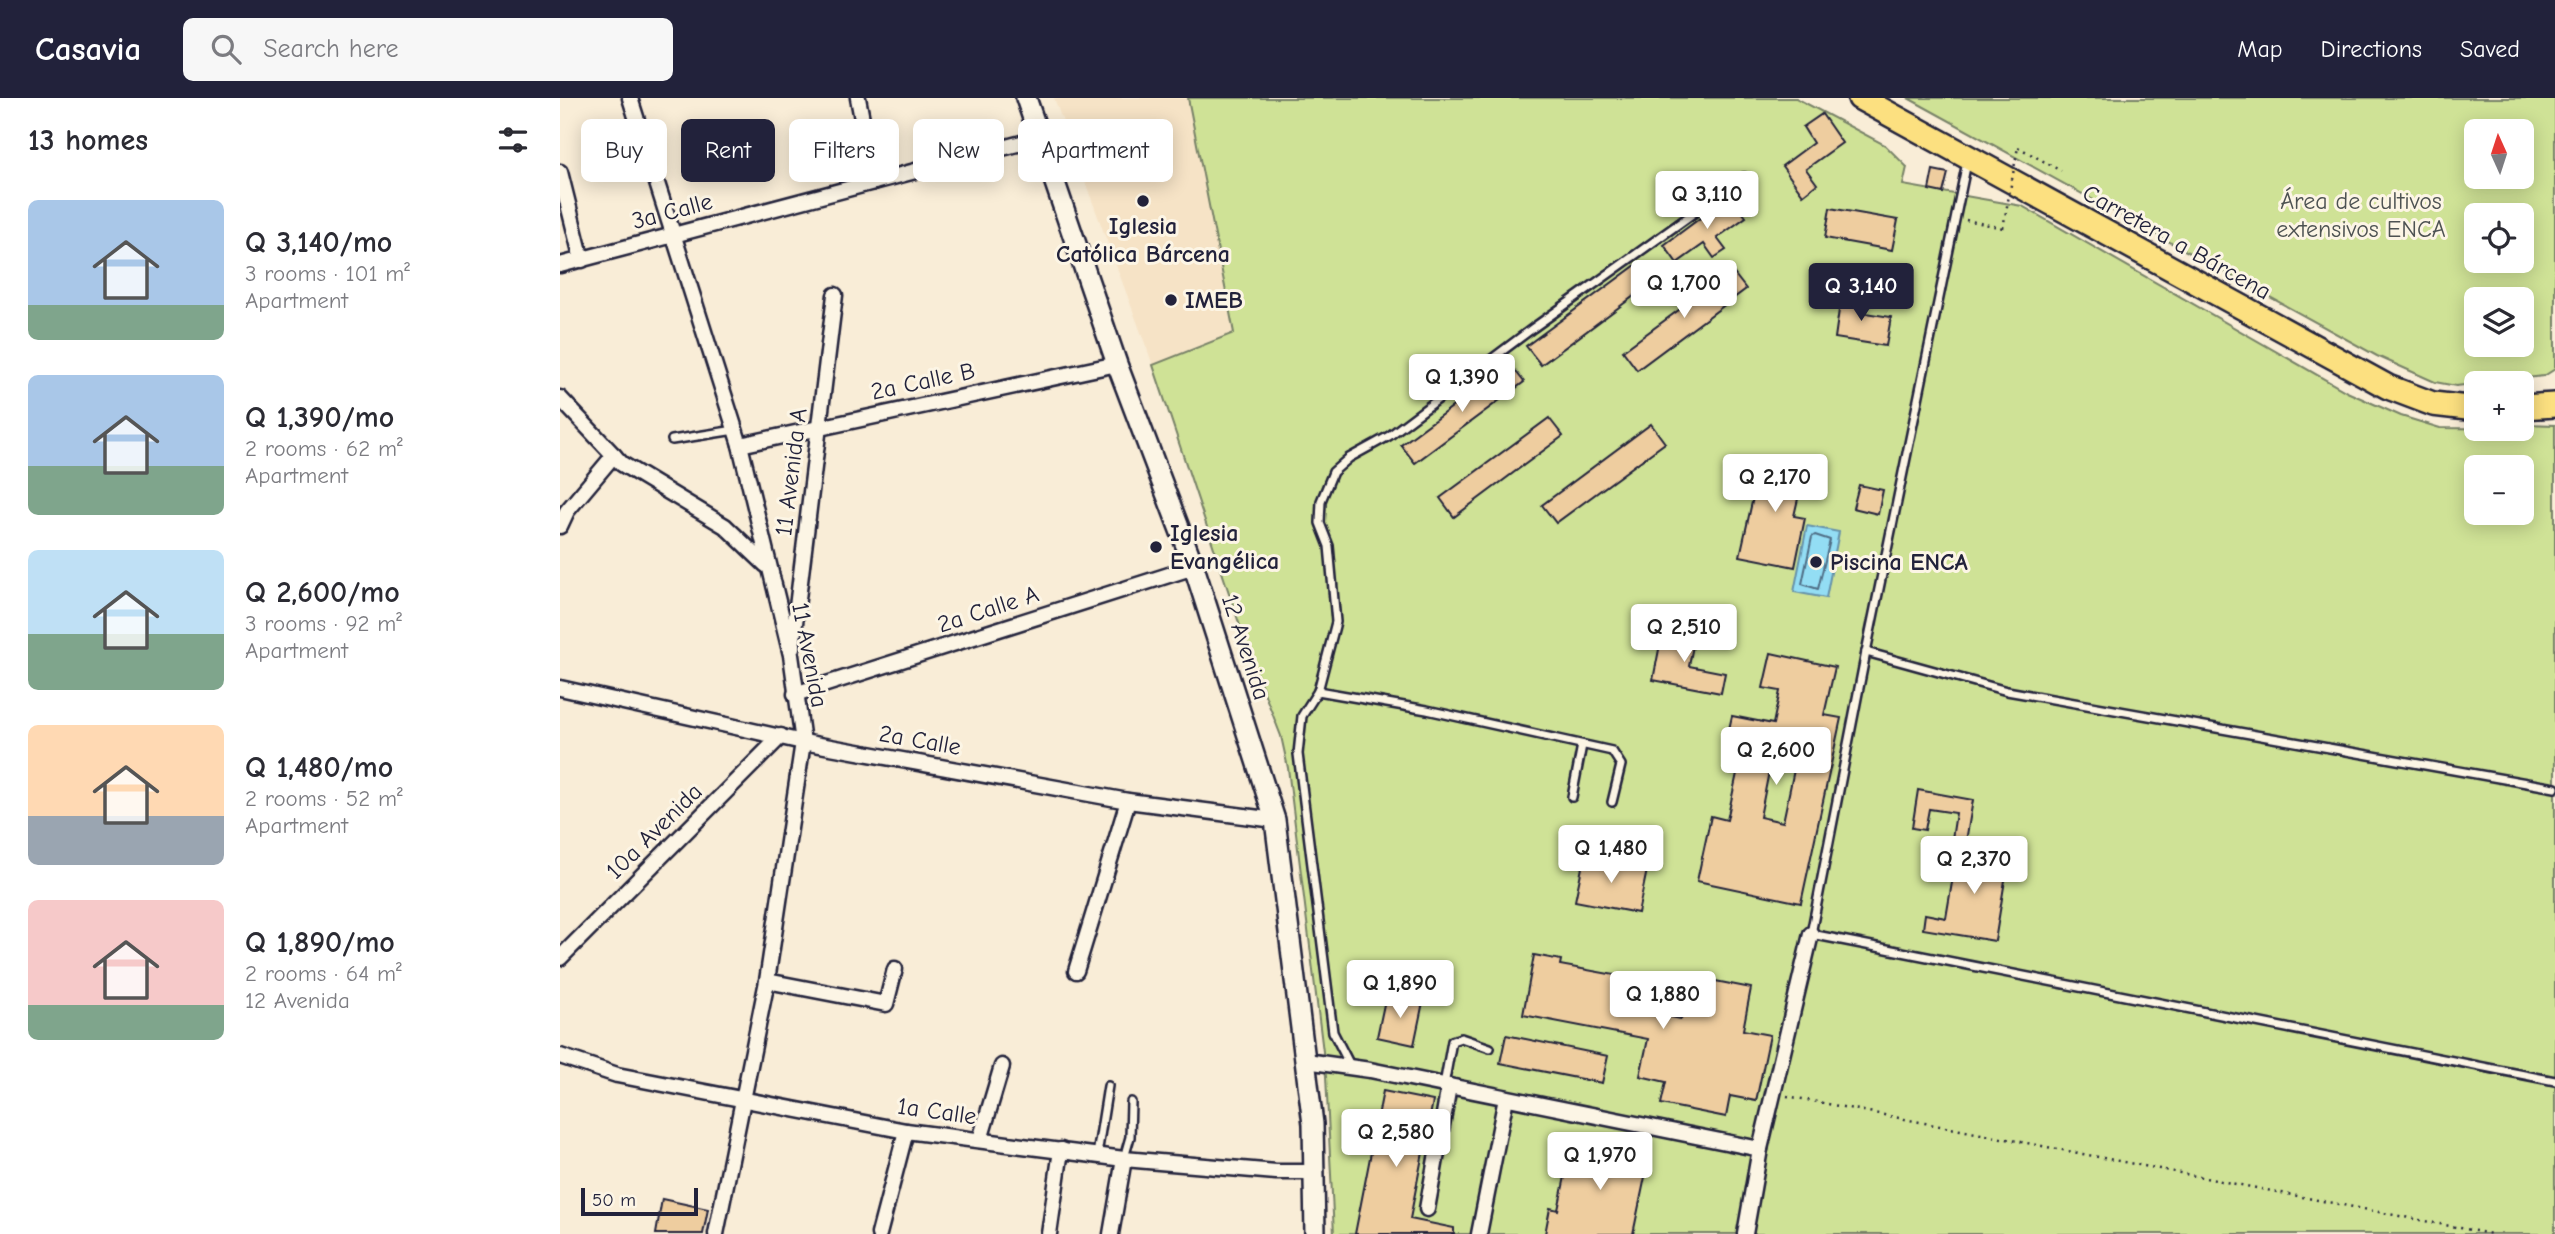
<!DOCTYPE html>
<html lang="en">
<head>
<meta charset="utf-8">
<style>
  body { margin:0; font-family:"Comic Neue",sans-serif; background:#f7f7f7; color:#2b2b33; height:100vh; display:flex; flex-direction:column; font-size:26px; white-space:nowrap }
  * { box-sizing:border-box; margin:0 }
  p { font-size:23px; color:#7c7c81 }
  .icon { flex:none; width:38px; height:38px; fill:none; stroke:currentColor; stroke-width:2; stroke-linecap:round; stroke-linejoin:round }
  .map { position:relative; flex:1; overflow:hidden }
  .side { display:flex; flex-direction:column; background:#fff; width:560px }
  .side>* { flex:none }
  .top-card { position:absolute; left:21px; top:21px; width:665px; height:63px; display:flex; gap:14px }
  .needle { width:46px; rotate:357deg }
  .fabs { position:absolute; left:1904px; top:21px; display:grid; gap:14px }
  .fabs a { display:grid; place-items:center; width:70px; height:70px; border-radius:10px; background:#fff; box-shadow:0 4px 18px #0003; font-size:35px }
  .scale { position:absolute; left:21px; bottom:18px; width:117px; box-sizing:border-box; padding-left:7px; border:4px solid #22223b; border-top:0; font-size:19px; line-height:24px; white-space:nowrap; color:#22223b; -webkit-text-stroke:5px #fcf5e5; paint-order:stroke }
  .price { position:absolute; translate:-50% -60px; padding:0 16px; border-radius:7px; background:#fff; color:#222; font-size:23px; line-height:46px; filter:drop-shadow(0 2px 4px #0008) }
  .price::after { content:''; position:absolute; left:50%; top:42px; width:21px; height:16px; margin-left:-10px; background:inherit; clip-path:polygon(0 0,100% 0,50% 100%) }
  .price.current { background:#22223b; color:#fff }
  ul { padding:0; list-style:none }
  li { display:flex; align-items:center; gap:21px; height:175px; padding:0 28px }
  li span { display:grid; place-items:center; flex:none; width:196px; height:140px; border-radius:10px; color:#555 }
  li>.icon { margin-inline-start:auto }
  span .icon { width:84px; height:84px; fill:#fffc; stroke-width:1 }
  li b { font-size:30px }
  h2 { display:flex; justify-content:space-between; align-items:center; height:84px; padding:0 28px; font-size:30px }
  .chip { padding:0 24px; border-radius:10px; background:#fff; box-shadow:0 4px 18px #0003; font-size:24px; line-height:63px }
  .chip.current { background:#22223b; color:#fff }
  header { display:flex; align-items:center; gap:42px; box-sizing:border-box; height:98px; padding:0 35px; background:#22223b; color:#fff }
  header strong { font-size:33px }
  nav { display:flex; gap:38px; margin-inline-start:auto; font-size:24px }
  .search { width:490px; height:63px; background:#f7f7f7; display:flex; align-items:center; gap:18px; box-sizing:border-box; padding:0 24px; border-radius:10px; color:#7c7c81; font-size:26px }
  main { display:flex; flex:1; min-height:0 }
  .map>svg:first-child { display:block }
  .built { fill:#f6e3c6 }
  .green { fill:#cfe296; stroke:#788268; stroke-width:2; fill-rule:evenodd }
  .water { fill:#93ddf4; stroke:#6692aa; stroke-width:2 }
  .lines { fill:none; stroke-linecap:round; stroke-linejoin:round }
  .shore { stroke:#4f6d85; stroke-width:2 }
  .building { fill:#eecd9f; stroke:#22223b; stroke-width:2; fill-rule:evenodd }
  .lane-casing { stroke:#22223b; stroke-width:12 }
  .street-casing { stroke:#22223b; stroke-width:19 }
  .secondary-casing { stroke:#22223b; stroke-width:24 }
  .primary-casing { stroke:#22223b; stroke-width:28 }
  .path { stroke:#22223b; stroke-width:2.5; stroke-dasharray:2 5; stroke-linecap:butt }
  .lane { stroke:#fcf5e5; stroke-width:7 }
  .street { stroke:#fcf5e5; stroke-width:14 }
  .secondary { stroke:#fcf5e5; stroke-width:19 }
  .primary { stroke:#fce080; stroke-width:23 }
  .path-bridge { stroke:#22223b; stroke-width:2.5; stroke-dasharray:2 5; stroke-linecap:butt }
  .poi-dot { fill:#22223b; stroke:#fcf5e5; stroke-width:2.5 }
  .labels { text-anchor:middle; stroke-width:6; stroke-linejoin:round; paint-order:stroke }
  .park-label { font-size:24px; fill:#4d5252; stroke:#fcf5e5 }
  .street-label { font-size:24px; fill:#22223b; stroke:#fcf5e5 }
  .poi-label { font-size:24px; font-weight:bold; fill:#22223b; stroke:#fcf5e5; text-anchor:start }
</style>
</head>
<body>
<header>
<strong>Casavia</strong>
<div class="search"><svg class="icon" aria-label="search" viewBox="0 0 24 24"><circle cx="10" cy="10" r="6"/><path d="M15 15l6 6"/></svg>Search here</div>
<nav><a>Map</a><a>Directions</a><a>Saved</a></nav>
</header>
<main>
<section class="side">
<h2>13 homes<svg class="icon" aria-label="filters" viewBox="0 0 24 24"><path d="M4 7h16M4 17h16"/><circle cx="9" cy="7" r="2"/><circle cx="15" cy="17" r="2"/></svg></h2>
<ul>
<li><span style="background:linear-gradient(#a9c7e8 75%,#7fa58c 0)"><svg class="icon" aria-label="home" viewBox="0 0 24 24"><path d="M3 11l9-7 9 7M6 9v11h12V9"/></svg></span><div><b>Q 3,140/mo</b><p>3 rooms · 101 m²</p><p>Apartment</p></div></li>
<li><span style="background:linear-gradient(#a9c7e8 65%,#7fa58c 0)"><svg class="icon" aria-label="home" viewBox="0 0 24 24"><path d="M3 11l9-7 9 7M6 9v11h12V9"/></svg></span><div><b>Q 1,390/mo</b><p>2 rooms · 62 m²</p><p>Apartment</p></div></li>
<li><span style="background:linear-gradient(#bfe0f5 60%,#7fa58c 0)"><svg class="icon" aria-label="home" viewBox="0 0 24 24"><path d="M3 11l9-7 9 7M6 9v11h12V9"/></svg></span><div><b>Q 2,600/mo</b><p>3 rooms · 92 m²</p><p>Apartment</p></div></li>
<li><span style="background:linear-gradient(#ffd9b3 65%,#9aa5b1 0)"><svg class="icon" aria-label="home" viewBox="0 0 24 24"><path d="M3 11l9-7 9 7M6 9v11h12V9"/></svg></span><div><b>Q 1,480/mo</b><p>2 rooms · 52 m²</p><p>Apartment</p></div></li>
<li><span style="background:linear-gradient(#f6c9c9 75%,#7fa58c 0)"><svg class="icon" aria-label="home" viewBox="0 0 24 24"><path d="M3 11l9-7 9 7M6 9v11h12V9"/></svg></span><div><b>Q 1,890/mo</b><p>2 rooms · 64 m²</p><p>12 Avenida</p></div></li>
</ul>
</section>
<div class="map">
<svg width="1995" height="1136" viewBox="0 0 1995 1136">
  <rect width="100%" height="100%" fill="#f9edd7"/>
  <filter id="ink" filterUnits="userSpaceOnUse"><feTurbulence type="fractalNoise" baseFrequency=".0143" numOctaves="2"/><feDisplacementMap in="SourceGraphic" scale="14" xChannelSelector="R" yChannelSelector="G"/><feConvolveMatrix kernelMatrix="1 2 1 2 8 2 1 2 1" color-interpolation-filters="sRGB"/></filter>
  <g filter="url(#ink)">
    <!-- built -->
    <polygon class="built" points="494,0 628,0 674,236 593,267"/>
    <!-- green -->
    <g class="green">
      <path d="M 628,0 L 1236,0 L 1325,47 L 1347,69 L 1343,87 L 1462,108 L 1787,294 L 1841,318 L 1880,330 L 1962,331 L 1962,326 L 1995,327 L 1995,1136 L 774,1136 L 766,978 L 728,670 L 721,638 L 690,558 L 593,267 L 674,235 ZM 1916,369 L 1962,369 L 1962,415 L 1916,415 Z"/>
      <path d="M 1348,0 L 1995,0 L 1995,271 L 1984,278 L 1896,288 L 1875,284 L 1817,258 ZM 1916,33 L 1962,33 L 1962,79 L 1916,79 ZM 1916,117 L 1962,117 L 1962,163 L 1916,163 ZM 1916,201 L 1962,201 L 1962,247 L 1916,247 Z"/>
    </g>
    <!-- water -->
    <polygon class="water" points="1247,428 1279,434 1266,500 1234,494"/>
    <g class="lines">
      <!-- shore -->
      <polygon class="shore" points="1255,437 1270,442 1258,491 1242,486 1252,439"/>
    </g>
    <!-- building -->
    <g class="building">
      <polygon points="1262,16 1282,45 1246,71 1257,86 1243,97 1222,68 1253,45 1243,29"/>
      <polygon points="1373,72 1388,75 1383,95 1369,92"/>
      <polygon points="1170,98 1186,119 1157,140 1166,152 1154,160 1144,146 1117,165 1104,147"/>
      <polygon points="1270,110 1338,122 1332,152 1265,140"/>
      <polygon points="1076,167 1090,186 981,267 966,248"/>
      <polygon points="1172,173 1186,191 1077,272 1063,253"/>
      <polygon points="1281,198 1307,202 1305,215 1331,219 1326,248 1275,240"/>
      <polygon points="950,266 964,284 855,365 841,347"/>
      <polygon points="989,320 1003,338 894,419 880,400"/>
      <polygon points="1091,326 1105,345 996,425 982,407"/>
      <polygon points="1202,359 1246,366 1234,418 1245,420 1235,469 1180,458"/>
      <polygon points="1299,387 1323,392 1318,416 1293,410"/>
      <polygon points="1103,531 1135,537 1129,568 1165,575 1161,595 1093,582"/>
      <path d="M 1211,555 L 1275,569 L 1264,617 L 1281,620 L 1241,805 L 1137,783 L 1151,718 L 1167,722 L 1182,652 L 1165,649 L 1172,618 L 1213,626 L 1220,593 L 1203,590 ZM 1215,643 L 1239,648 L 1223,724 L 1200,719 Z"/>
      <polygon points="1358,692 1413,702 1406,743 1392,741 1396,715 1369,711 1365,732 1352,730"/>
      <polygon points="1398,749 1449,758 1435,843 1363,831 1365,816 1386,820"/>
      <polygon points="1024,760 1087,772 1078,815 1015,803"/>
      <polygon points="974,857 1001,862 1000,867 1082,882 1077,912 1121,921 1130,878 1191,890 1183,932 1210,937 1196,1003 1170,998 1166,1019 1101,1006 1106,984 1080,978 1088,941 963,917"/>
      <polygon points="826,897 863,904 854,947 817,939"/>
      <polygon points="946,937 1048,958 1042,985 940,965"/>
      <polygon points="823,993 873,1003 850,1121 894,1130 894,1136 795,1136"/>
      <polygon points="1012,1045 1063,1055 1065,1050 1090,1055 1073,1136 985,1136 990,1110 998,1112"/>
      <polygon points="102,1101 148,1111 143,1136 96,1136"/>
    </g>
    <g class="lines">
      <defs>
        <g id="lane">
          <polyline points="1407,64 1306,554 1251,836 1995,983"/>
          <polyline points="112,342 175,332"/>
          <polyline points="1306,554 1447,593 1995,690"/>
          <polyline points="758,593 776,524 769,448 760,425 761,403 773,374 789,360 829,338 973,230 1184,79"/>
          <polyline points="1012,699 1022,647"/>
          <polyline points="790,967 773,934 738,656 742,618 758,593 867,612 1052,653 1061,667 1052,704"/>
          <polyline points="884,987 892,943 901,940 930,950"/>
          <polyline points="537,1057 548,988"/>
          <polyline points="564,1060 570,1039 571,1004"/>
        </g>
        <g id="street">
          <polyline points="70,0 180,347 231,557 243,644 207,883 156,1136"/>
          <polyline points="298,0 314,84"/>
          <polyline points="0,74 22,162"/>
          <polyline points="0,167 480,40"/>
          <polyline points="0,300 62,366 165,428 206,467"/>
          <polyline points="180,347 557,266"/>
          <polyline points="0,428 7,413 54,357"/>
          <polyline points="232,550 275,197"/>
          <polyline points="0,590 243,644 568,703 715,722"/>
          <polyline points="235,596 634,469"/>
          <polyline points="0,860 221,638"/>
          <polyline points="516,873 568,703"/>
          <polyline points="207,883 326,906 335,871"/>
          <polyline points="0,958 57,977 346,1033 564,1061 716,1074 755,1074"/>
          <polyline points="746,963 810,972 1200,1051 1251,836"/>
          <polyline points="420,1042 442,968"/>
          <polyline points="867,1111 889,988"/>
          <polyline points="319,1136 346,1033"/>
          <polyline points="489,1136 501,1052"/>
          <polyline points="551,1136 564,1061"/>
          <polyline points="919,1136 946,1000"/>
          <polyline points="1185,1136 1200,1051"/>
        </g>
        <polyline id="secondary" points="466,0 557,266 634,469 715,722 753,1026 755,1136"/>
        <g id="primary">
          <polyline points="1300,0 1828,289 1873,306 1916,311"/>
          <polyline points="1962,309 1995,307"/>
        </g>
      </defs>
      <!-- lane casing -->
      <use href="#lane" class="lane-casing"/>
      <!-- street casing -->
      <use href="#street" class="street-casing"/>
      <!-- secondary casing -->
      <use href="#secondary" class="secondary-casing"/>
      <!-- primary casing -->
      <use href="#primary" class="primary-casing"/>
      <!-- path -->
      <g class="path">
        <polyline points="1458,49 1501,73"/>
        <polyline points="1406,122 1443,130"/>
        <polyline points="1227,998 1931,1136"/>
      </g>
      <!-- lane -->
      <use href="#lane" class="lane"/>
      <!-- street -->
      <use href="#street" class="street"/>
      <!-- secondary -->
      <use href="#secondary" class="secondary"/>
      <!-- primary -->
      <use href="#primary" class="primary"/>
      <!-- path-bridge -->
      <polyline class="path-bridge" points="1443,130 1458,49"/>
    </g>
  </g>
  <!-- markers -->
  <g class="poi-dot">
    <circle cx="583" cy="103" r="7"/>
    <circle cx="611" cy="202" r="7"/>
    <circle cx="596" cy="449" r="7"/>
    <circle cx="1256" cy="464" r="7"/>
  </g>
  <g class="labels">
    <!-- park labels -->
    <g class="park-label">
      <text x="1801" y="111">Área de cultivos<tspan x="1801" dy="28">extensivos ENCA</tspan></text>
    </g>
    <!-- street labels -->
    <g class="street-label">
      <text transform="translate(112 113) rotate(-15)" y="8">3a Calle</text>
      <text transform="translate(1617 144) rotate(29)" y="8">Carretera a Bárcena</text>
      <text transform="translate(363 283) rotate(-12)" y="8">2a Calle B</text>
      <text transform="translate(231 374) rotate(-83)" y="8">11 Avenida A</text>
      <text transform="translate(428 511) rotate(-18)" y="8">2a Calle A</text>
      <text transform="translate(686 549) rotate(72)" y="8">12 Avenida</text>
      <text transform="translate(250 557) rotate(79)" y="8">11 Avenida</text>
      <text transform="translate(360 642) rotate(10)" y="8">2a Calle</text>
      <text transform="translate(94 733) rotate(-45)" y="8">10a Avenida</text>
      <text transform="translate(377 1013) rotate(8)" y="8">1a Calle</text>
    </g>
    <!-- poi labels -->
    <g class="poi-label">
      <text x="583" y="136" text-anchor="middle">Iglesia<tspan x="583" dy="28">Católica Bárcena</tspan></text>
      <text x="625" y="210">IMEB</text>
      <text x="610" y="443">Iglesia<tspan x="610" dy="28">Evangélica</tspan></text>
      <text x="1270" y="472">Piscina ENCA</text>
    </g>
  </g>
</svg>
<div class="fabs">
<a><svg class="needle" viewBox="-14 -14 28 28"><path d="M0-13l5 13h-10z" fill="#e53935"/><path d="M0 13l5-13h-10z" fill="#7c7c81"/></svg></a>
<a><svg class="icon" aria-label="locate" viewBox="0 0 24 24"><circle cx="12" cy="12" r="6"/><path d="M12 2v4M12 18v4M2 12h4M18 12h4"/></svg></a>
<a><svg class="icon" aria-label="layers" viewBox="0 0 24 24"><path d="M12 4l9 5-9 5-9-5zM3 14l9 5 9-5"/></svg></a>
<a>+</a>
<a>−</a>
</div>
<div class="scale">50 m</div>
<b class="price" style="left:1147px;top:133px">Q 3,110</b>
<b class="price" style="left:1124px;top:222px">Q 1,700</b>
<b class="price current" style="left:1301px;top:225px">Q 3,140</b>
<b class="price" style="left:902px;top:316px">Q 1,390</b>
<b class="price" style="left:1215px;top:416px">Q 2,170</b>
<b class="price" style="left:1124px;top:566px">Q 2,510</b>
<b class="price" style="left:1216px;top:689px">Q 2,600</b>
<b class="price" style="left:1051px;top:787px">Q 1,480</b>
<b class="price" style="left:1414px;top:798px">Q 2,370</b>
<b class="price" style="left:840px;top:922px">Q 1,890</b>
<b class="price" style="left:1103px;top:933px">Q 1,880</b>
<b class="price" style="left:836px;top:1071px">Q 2,580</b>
<b class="price" style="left:1040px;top:1094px">Q 1,970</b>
<div class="top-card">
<a class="chip">Buy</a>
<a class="chip current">Rent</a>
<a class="chip">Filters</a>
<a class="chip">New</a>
<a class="chip">Apartment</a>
</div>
</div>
</main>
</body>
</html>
